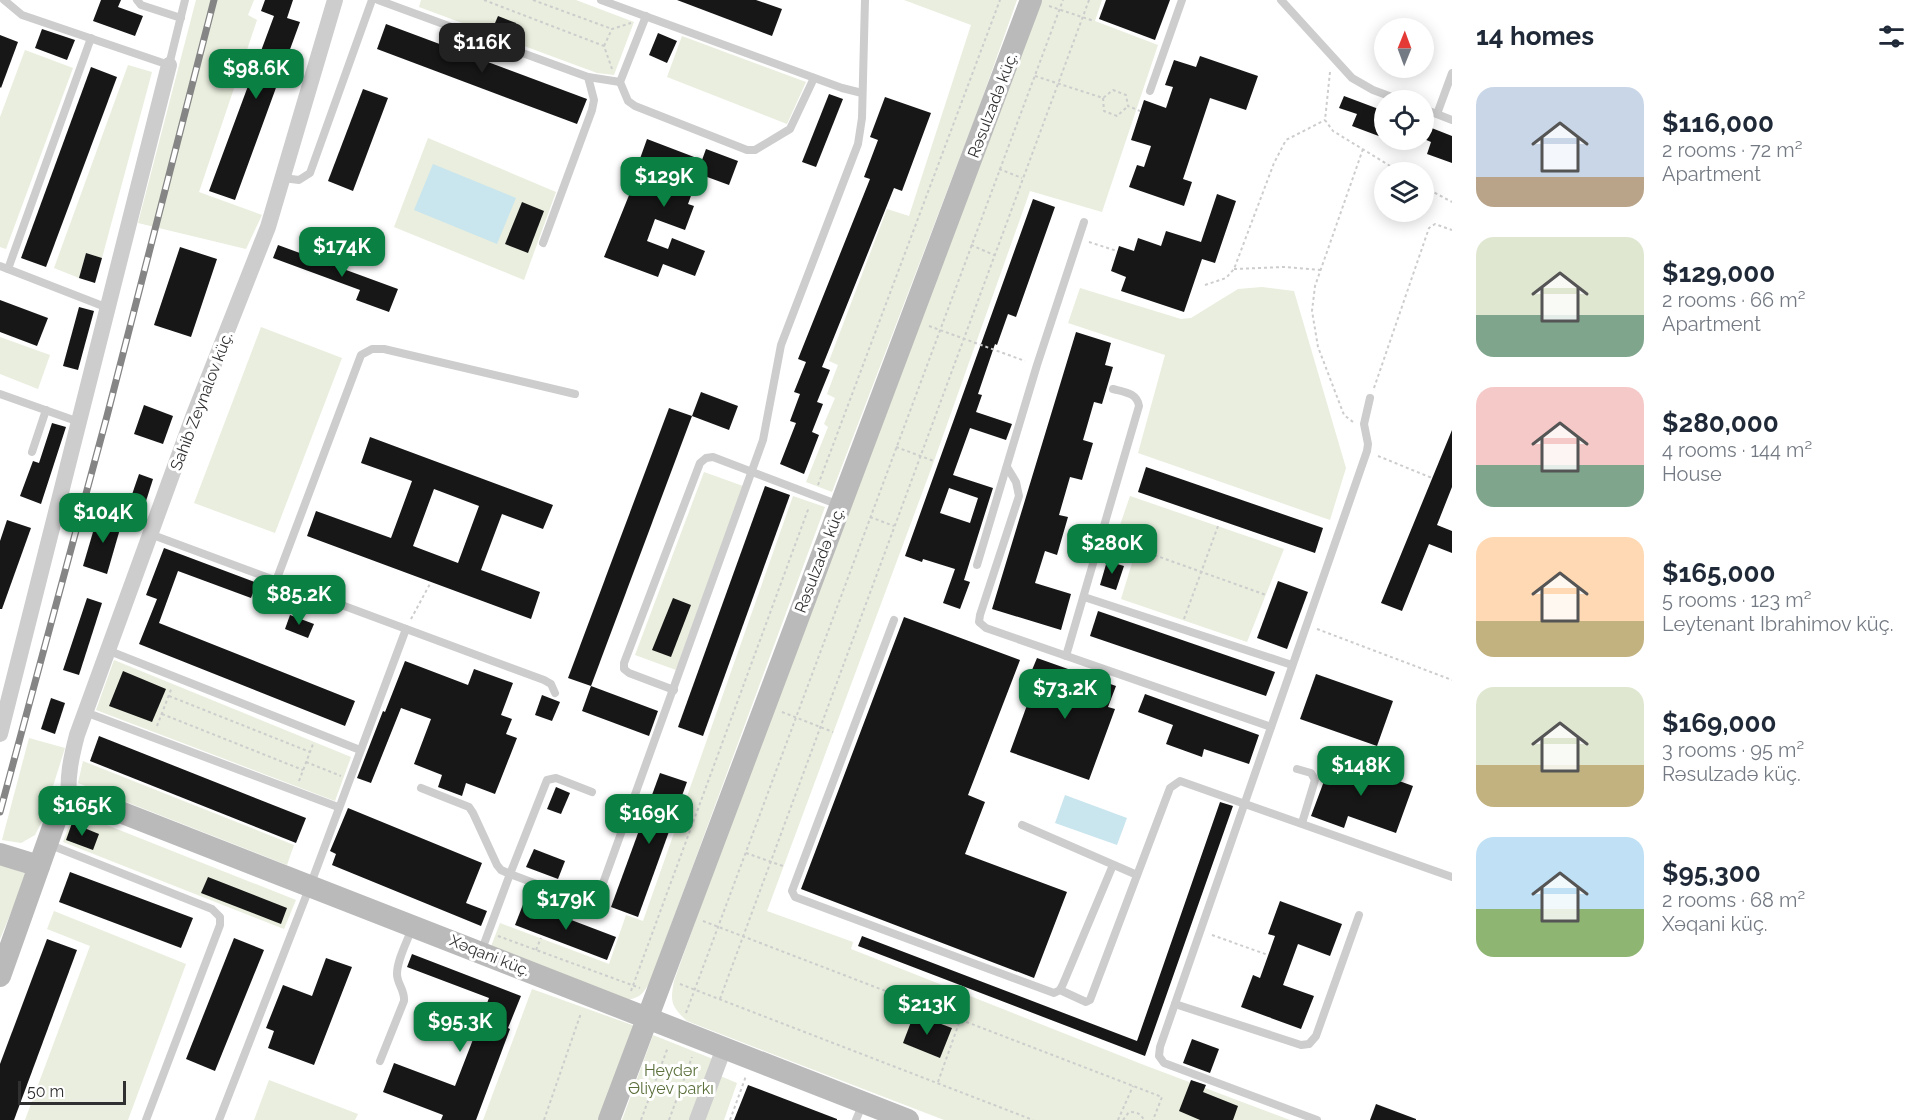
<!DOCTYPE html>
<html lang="en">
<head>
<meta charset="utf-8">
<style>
  body { margin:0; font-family:Raleway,sans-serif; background:#f6f6f7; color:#1f2937; height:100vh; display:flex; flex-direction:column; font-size:22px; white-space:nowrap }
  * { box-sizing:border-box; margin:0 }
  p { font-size:20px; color:#747a83 }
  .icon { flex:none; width:33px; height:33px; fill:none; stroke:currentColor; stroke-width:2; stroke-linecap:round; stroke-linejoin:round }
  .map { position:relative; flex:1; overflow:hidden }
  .drawer { display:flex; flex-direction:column; background:#fff; width:480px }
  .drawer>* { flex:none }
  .needle { width:39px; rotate:1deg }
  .controls { position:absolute; left:1374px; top:18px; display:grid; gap:12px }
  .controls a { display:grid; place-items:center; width:60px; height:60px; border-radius:50%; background:#fff; box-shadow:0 3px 15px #0003; font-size:30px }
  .scale { position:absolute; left:18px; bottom:15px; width:108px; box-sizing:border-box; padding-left:6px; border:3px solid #303030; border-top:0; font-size:16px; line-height:21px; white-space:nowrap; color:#303030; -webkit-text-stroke:4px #fff; paint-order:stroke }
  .price { position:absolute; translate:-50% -51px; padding:0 14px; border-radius:12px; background:#0b8043; color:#fff; font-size:20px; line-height:39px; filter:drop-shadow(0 2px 3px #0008) }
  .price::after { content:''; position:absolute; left:50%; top:36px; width:18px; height:14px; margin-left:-9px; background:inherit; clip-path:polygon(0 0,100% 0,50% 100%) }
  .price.current { background:#222; color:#fff }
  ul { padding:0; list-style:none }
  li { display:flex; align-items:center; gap:18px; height:150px; padding:0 24px }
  li span { display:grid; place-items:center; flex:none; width:168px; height:120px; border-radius:18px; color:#555 }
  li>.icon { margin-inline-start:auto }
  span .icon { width:72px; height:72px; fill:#fffc; stroke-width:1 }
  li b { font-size:26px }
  h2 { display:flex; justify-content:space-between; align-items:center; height:72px; padding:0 24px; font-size:26px }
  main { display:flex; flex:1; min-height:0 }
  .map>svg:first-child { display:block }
  .green { fill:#e9eede }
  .water { fill:#c9e5ee }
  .building { fill:#171717; fill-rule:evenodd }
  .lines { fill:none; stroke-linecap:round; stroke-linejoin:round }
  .path { stroke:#cdcdcd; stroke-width:2; stroke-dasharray:3 3; stroke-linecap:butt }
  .lane { stroke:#cdcdcd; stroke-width:8 }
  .street { stroke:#cdcdcd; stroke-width:16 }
  .secondary { stroke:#bababa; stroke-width:22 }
  .rail-casing { stroke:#858585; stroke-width:7 }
  .rail { stroke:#fff; stroke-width:4.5; stroke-dasharray:14; stroke-linecap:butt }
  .labels { text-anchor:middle; stroke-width:6; stroke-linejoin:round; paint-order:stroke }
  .street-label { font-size:16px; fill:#303030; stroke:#fff }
  .park-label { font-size:16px; fill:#5a6f3a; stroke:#fff }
</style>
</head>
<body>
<main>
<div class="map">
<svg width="1452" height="1120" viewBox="0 0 1452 1120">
  <rect width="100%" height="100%" fill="#fff"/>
  <!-- green -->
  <g class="green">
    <polygon points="196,0 254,0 248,15 257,20 199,192 262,215 246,249 138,223"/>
    <polygon points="421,0 576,0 634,22 614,75 597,73 419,7"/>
    <polygon points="904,0 1017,0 978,110 832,492 806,482 828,427 824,424 835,398 827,394 838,365 829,361 887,209 909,216 971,25"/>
    <path d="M 1038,0 L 1102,0 L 1095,21 L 1158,45 L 1102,212 L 1030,191 L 934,461 L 767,911 L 853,942 L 851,949 L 1144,1065 L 1290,1120 L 944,1120 L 687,1021 C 671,1006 670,1002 674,981 L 735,811 Z"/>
    <polygon points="682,36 806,82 787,124 667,77"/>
    <polygon points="25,50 73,68 6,249 0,247 0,117"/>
    <polygon points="128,65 152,72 102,258 86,253 79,278 54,268"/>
    <polygon points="428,138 556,192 524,280 394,227"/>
    <polygon points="1262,287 1294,291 1346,468 1330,520 1138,453 1165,355 1068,323 1080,288 1181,319 1191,318 1238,289"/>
    <polygon points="261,327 342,358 275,533 194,503"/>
    <polygon points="0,337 50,355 38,389 0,374"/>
    <polygon points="704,472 743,486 676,670 635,655"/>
    <path d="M 793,496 L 825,507 L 650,982 C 643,994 639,999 624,1000 L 490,949 L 500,923 L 609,964 L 626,915 L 643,921 Z"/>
    <polygon points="1130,496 1284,549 1247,642 1121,599 1132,563 1110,554"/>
    <polygon points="114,660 351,757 335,801 96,710"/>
    <polygon points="29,738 65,748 42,821 35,835 21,843 2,840"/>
    <polygon points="83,761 294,845 287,865 78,783"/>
    <polygon points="74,812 296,900 284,929 63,842"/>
    <polygon points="0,864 27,874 0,939"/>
    <polygon points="54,911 186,964 128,1120 25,1120 90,946 47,929"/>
    <polygon points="532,989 635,1026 598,1120 483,1120"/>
    <polygon points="653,1035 713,1059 690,1120 622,1120"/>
    <polygon points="718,1075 737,1083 724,1120 701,1120"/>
    <polygon points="269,1080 358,1114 355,1120 254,1120"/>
  </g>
  <!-- water -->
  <g class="water">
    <polygon points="433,164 516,198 497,244 414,210"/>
    <polygon points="1065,795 1127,818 1117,845 1055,823"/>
  </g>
  <!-- building -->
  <g class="building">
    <polygon points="101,0 121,0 118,7 143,16 135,36 93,21"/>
    <polygon points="265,0 293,0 287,18 300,22 235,200 209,191 274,16 261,11"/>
    <polygon points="677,0 756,0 782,9 772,36"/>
    <polygon points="1106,0 1170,0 1155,40 1099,19"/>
    <polygon points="498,16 516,23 511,38 492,30"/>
    <polygon points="386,24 587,99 577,124 377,49"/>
    <polygon points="42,29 75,40 67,60 35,48"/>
    <polygon points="658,33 677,41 667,63 649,55"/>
    <polygon points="0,35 18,42 1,88 0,87"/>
    <polygon points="1200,56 1258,76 1246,110 1210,98 1183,179 1192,182 1184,206 1129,187 1137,165 1144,167 1151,146 1131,140 1144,100 1166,108 1173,87 1165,85 1174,60 1196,67"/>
    <polygon points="91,67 117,77 46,267 21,258"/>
    <polygon points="363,89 388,98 353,191 328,181"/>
    <polygon points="829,94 843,99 816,167 802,162"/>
    <polygon points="1344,96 1384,111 1384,138 1352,126 1357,114 1339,108"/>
    <polygon points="885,97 931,113 902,191 894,188 822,367 830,370 817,402 823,404 812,432 819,435 804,474 780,464 796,423 790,421 800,394 794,392 806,362 798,359 870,179 864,177 878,140 870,137"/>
    <polygon points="1424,125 1452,136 1452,163 1427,154 1431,142 1424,139"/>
    <polygon points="647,139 702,160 706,149 738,161 729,185 699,174 688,204 694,206 685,230 655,219 647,241 668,249 672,238 705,251 695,276 663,264 658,277 604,257 640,168 637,167"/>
    <polygon points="1217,194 1236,201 1215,263 1202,259 1184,312 1121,291 1126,277 1111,271 1119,246 1134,251 1138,238 1161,246 1166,231 1201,242"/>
    <path d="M 1033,199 L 1055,207 L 1016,317 L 1008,314 L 997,345 L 995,344 L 978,394 L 982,395 L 976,412 L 1012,424 L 1006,440 L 970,428 L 953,475 L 993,488 L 964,580 L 970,582 L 960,609 L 943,603 L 955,569 L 923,559 L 922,562 L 905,556 ZM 949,488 L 978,498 L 970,523 L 940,513 Z"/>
    <polygon points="522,202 544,211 528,253 505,244"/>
    <polygon points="278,245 398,289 389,312 356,300 360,290 273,258"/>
    <polygon points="180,247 217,259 191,337 154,325"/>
    <polygon points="86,253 102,258 95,283 79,278"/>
    <polygon points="0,300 48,318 37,346 0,332"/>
    <polygon points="79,307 94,311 78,370 63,366"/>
    <polygon points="1076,332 1111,343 1105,365 1113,367 1102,404 1094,402 1083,440 1093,443 1082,480 1070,477 1059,515 1068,517 1057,555 1045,551 1035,583 1071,594 1061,630 992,609"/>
    <polygon points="701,392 738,406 729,430 692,416"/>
    <polygon points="144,405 173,416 163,444 134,434"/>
    <polygon points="669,408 692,416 591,686 568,678"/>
    <polygon points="52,423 66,427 41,504 20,496 33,461 39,463"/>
    <polygon points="1452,430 1452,487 1437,525 1452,531 1452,553 1429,544 1402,611 1381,603"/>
    <path d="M 370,437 L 553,505 L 543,529 L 502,514 L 481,570 L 540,592 L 531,619 L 307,536 L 316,511 L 391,538 L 412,481 L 361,463 ZM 434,489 L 479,506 L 458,563 L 413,546 Z"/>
    <polygon points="1146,467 1323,528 1315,553 1138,492"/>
    <polygon points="139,474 153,479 140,520 125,515"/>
    <polygon points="765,486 790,495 703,736 678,727"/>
    <polygon points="98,515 122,522 107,574 83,566"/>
    <polygon points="7,520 31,528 2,609 0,609 0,541"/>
    <polygon points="164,548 257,583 251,598 178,571 159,623 355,701 345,726 139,644 157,599 146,595"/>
    <polygon points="1107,561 1124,566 1116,590 1100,585"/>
    <polygon points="1278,581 1308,592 1287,649 1257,638"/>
    <polygon points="87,598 102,603 79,675 63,670"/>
    <polygon points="673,598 691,605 671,657 652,650"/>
    <polygon points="1098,611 1275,672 1266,696 1090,636"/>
    <polygon points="290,615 314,624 308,638 285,629"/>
    <polygon points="904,617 1020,660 968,795 985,802 965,854 1067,892 1034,978 801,889"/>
    <polygon points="1037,658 1116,686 1108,707 1115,709 1089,780 1010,752 1039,672 1032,670"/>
    <polygon points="405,661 468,685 474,669 513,683 501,715 512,719 506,734 517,738 495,794 466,783 462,796 438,787 442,775 414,764 431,719 401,708 371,783 357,778 383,711 385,712"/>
    <polygon points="123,671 166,689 152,722 109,706"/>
    <polygon points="1316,674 1393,701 1377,746 1300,719"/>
    <polygon points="591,686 658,711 649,736 582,711"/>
    <polygon points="1145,694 1259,735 1249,764 1204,749 1202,757 1166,744 1173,725 1138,712"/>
    <polygon points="542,695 560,702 552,721 535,715"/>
    <polygon points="51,698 65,703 55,734 41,729"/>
    <polygon points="99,736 306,818 296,843 90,761"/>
    <polygon points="1333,757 1413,786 1396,833 1348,816 1344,828 1311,816"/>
    <polygon points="660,773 687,782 638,917 611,907"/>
    <polygon points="556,787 570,793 561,814 547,809"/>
    <polygon points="1220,802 1233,806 1145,1056 858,946 862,936 1137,1041"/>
    <polygon points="348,808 482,863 466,903 487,911 481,926 332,865 336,854 330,851"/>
    <polygon points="72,823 99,834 93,850 66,840"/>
    <polygon points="534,849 565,861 558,879 526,867"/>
    <polygon points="70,872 193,918 181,948 59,902"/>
    <polygon points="208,877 287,908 281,924 201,893"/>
    <polygon points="1280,901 1342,924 1330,956 1298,944 1283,985 1314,996 1301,1029 1241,1007 1253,975 1260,978 1275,936 1268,934"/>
    <polygon points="524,902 616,937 607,960 515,925"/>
    <polygon points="234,938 264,950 215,1071 186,1059"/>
    <polygon points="47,939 77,950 14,1120 0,1120 0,1064"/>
    <polygon points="412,954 521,996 508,1028 510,1029 476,1120 441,1120 443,1115 383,1092 394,1063 455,1086 489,998 407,967"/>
    <polygon points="326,958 352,967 314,1065 268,1048 274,1031 266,1028 283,985 312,996"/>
    <polygon points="914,1014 952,1028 940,1058 903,1043"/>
    <polygon points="1192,1039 1219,1049 1210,1073 1183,1063"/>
    <polygon points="1191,1080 1206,1085 1203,1092 1238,1106 1233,1120 1200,1120 1179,1111"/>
    <polygon points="748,1085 837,1119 837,1120 734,1120"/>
    <polygon points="1376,1104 1416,1119 1416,1120 1370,1120"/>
  </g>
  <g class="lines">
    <!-- path -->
    <g class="path">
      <polyline points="484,0 604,46 612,69"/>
      <polyline points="533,0 612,29"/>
      <polyline points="1049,6 1094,21"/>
      <polyline points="604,46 612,29 631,23"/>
      <polyline points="1330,72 1325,120 1333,131 1400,172"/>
      <polyline points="1035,76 1103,98 1113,90 1126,95 1128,106 1140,111"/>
      <polyline points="1103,98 1104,111 1117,116 1128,106"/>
      <polyline points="999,169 1022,178"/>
      <polyline points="1424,187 1452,202"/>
      <polyline points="1089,242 1117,251"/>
      <polyline points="971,245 994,255"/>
      <polyline points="1234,269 1285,267 1321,270"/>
      <polyline points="1205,285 1226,278 1234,269 1274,163 1286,140 1325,120"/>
      <polyline points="929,326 1025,361"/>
      <polyline points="1374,388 1429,228 1435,224 1452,230"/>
      <polyline points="1353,422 1344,415 1318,347 1312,311 1315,286 1363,149"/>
      <polyline points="896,447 934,461"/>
      <polyline points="1378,456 1432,478"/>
      <polyline points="818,485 1000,0"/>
      <polyline points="870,517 894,526"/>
      <polyline points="1115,541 1266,595"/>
      <polyline points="411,619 431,582"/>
      <polyline points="1184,619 1218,526"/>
      <polyline points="1317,629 1452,680"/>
      <polyline points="169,696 310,752"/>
      <polyline points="782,712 833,732"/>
      <polyline points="162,714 303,770"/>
      <polyline points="157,726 172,687"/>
      <polyline points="306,762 341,776"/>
      <polyline points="299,781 313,744"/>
      <polyline points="746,853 783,866"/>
      <polyline points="703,921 1162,1097 1153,1120"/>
      <polyline points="1212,935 1268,955"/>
      <polyline points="498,936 640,988"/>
      <polyline points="536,950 541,938"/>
      <polyline points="680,984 1033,1120"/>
      <polyline points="631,991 809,507"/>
      <polyline points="720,999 1089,0"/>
      <polyline points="686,1013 1063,0"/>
      <polyline points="938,1082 960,1020"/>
      <polyline points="544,1120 581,1013"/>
      <polyline points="641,1120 668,1047"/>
      <polyline points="669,1120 692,1057"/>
      <polyline points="730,1120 746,1076"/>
      <polyline points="1118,1120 1133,1086"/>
      <path d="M 1123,1120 L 1129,1112 C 1137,1112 1140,1113 1144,1120"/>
    </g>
    <!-- lane -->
    <g class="lane">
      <polyline points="4,0 22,15 169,65 185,0"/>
      <polyline points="137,0 141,5 181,18"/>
      <polyline points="378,0 588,77 620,82"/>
      <polyline points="601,0 842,88 862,93"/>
      <polyline points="1281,0 1352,78 1373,90 1400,100"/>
      <polyline points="646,16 620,82 628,101 635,106 747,150 755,150 790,129 814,78"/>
      <polyline points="1150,91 1182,0"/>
      <polyline points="1424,109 1452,120"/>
      <polyline points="1437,114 1452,73"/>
      <polyline points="283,178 299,180 310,173 372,0"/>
      <polyline points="543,243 592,110 594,100 588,77"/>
      <polyline points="0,266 108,308"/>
      <polyline points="8,269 91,38"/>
      <polyline points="0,394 79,422"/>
      <polyline points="32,452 46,410"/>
      <polyline points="1007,467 1016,482 1019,496 980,615 979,622 986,628 1271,727"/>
      <polyline points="150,534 544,680 551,684 555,693"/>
      <polyline points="977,565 1037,365 1084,222"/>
      <polyline points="276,581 361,355 372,349 384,349 575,394"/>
      <polyline points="1084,597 1292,665"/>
      <polyline points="894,620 792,891 795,897 1054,993 1060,990 1063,984 1113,865"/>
      <polyline points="107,650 360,750"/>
      <path d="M 1066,656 L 1139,406 C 1137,393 1125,392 1113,389"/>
      <polyline points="674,690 629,673 624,669 624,663 700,463 706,458 713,457 839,505"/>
      <polyline points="85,712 338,807"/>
      <polyline points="1297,769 1311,773 1315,780 1302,823"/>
      <polyline points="421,788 469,807 473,813 497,865 501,870 510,874 547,780 556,778 592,792"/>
      <polyline points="1022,825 1137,875"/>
      <polyline points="48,844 212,909 220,917 220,925 146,1120"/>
      <polyline points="481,952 510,874 587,903 594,902 598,897 763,440 781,345 858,144 862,118 865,0"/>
      <polyline points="1060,990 1086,1002 1090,1000 1170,788 1180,781 1452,877"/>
      <polyline points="1175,1004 1301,1045 1309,1044 1316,1036 1359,915"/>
      <path d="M 380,1061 L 404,1001 C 405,990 397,984 397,974 C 397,960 407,942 412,928"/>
      <polyline points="219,1120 310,886 406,629"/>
      <polyline points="856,1120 863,1103"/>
      <polyline points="1317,1120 1164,1063 1159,1056 1160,1047 1367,451 1368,444 1364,424 1370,398"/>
    </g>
    <!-- street -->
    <g class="street">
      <polyline points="0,734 169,65"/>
      <path d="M 69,800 C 67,777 71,758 77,735 L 193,417 L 268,227 L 335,0"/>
      <polyline points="697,1120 724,1048"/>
    </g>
    <!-- secondary -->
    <g class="secondary">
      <polyline points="0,854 39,866"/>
      <path d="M 0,976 L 58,813 C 67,799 77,798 92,801 L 908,1120"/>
      <polyline points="609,1120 1031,0"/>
    </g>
    <defs>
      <polyline id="rail" points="0,812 107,416 214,0"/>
    </defs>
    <!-- rail casing -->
    <use href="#rail" class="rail-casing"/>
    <!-- rail -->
    <use href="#rail" class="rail"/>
  </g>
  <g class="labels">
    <!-- street labels -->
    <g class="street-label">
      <text transform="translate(992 105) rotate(-69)" y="6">Rəsulzadə küç.</text>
      <text transform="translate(201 401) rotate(-69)" y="6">Sahib Zeynalov küç.</text>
      <text transform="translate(819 560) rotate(-69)" y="6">Rəsulzadə küç.</text>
      <text transform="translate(490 955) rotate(22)" y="6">Xəqani küç.</text>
    </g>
    <!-- park labels -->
    <g class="park-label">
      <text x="671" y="1076">Heydər<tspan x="671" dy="18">Əliyev parkı</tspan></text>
    </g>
  </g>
</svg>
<div class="controls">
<a><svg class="needle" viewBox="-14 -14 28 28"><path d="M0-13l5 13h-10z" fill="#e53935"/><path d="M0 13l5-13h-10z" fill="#747a83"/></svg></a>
<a><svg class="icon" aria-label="locate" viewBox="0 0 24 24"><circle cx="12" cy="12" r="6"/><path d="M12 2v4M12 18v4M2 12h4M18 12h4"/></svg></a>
<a><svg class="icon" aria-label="layers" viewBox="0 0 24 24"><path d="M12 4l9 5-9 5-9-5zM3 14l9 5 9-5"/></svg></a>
</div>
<div class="scale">50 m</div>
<b class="price current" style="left:482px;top:74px">$116K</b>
<b class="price" style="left:256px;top:100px">$98.6K</b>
<b class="price" style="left:664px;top:208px">$129K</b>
<b class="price" style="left:342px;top:278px">$174K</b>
<b class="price" style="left:103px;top:544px">$104K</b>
<b class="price" style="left:1112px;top:575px">$280K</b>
<b class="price" style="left:299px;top:626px">$85.2K</b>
<b class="price" style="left:1065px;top:720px">$73.2K</b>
<b class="price" style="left:1361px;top:797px">$148K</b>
<b class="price" style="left:82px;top:837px">$165K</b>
<b class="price" style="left:649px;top:845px">$169K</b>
<b class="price" style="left:566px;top:931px">$179K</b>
<b class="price" style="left:927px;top:1036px">$213K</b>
<b class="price" style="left:460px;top:1053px">$95.3K</b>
</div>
<section class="drawer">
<h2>14 homes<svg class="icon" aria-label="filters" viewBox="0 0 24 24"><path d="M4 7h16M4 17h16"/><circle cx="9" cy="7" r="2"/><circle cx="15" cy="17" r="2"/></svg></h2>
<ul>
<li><span style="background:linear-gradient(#c9d6e8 75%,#b9a48a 0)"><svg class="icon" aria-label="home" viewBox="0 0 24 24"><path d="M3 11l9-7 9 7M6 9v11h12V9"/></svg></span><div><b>$116,000</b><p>2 rooms · 72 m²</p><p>Apartment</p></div></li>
<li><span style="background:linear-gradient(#dfe7d0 65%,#7fa58c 0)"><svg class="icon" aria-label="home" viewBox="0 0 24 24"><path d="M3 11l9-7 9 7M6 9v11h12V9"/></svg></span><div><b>$129,000</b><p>2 rooms · 66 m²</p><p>Apartment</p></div></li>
<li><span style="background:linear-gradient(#f6c9c9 65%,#7fa58c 0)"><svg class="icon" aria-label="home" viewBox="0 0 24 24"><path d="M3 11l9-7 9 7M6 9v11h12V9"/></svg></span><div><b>$280,000</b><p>4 rooms · 144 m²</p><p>House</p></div></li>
<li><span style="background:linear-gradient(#ffd9b3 70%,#c2b280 0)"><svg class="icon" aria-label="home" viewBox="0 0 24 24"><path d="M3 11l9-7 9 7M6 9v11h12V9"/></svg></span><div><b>$165,000</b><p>5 rooms · 123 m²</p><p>Leytenant Ibrahimov küç.</p></div></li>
<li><span style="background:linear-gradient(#dfe7d0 65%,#c2b280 0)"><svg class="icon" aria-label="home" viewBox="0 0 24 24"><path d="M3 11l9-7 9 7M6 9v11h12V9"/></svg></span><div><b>$169,000</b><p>3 rooms · 95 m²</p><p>Rəsulzadə küç.</p></div></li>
<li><span style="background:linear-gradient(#bfe0f5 60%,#8fb573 0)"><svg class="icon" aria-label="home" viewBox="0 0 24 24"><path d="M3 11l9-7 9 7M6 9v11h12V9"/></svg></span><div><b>$95,300</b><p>2 rooms · 68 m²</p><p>Xəqani küç.</p></div></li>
</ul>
</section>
</main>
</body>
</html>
